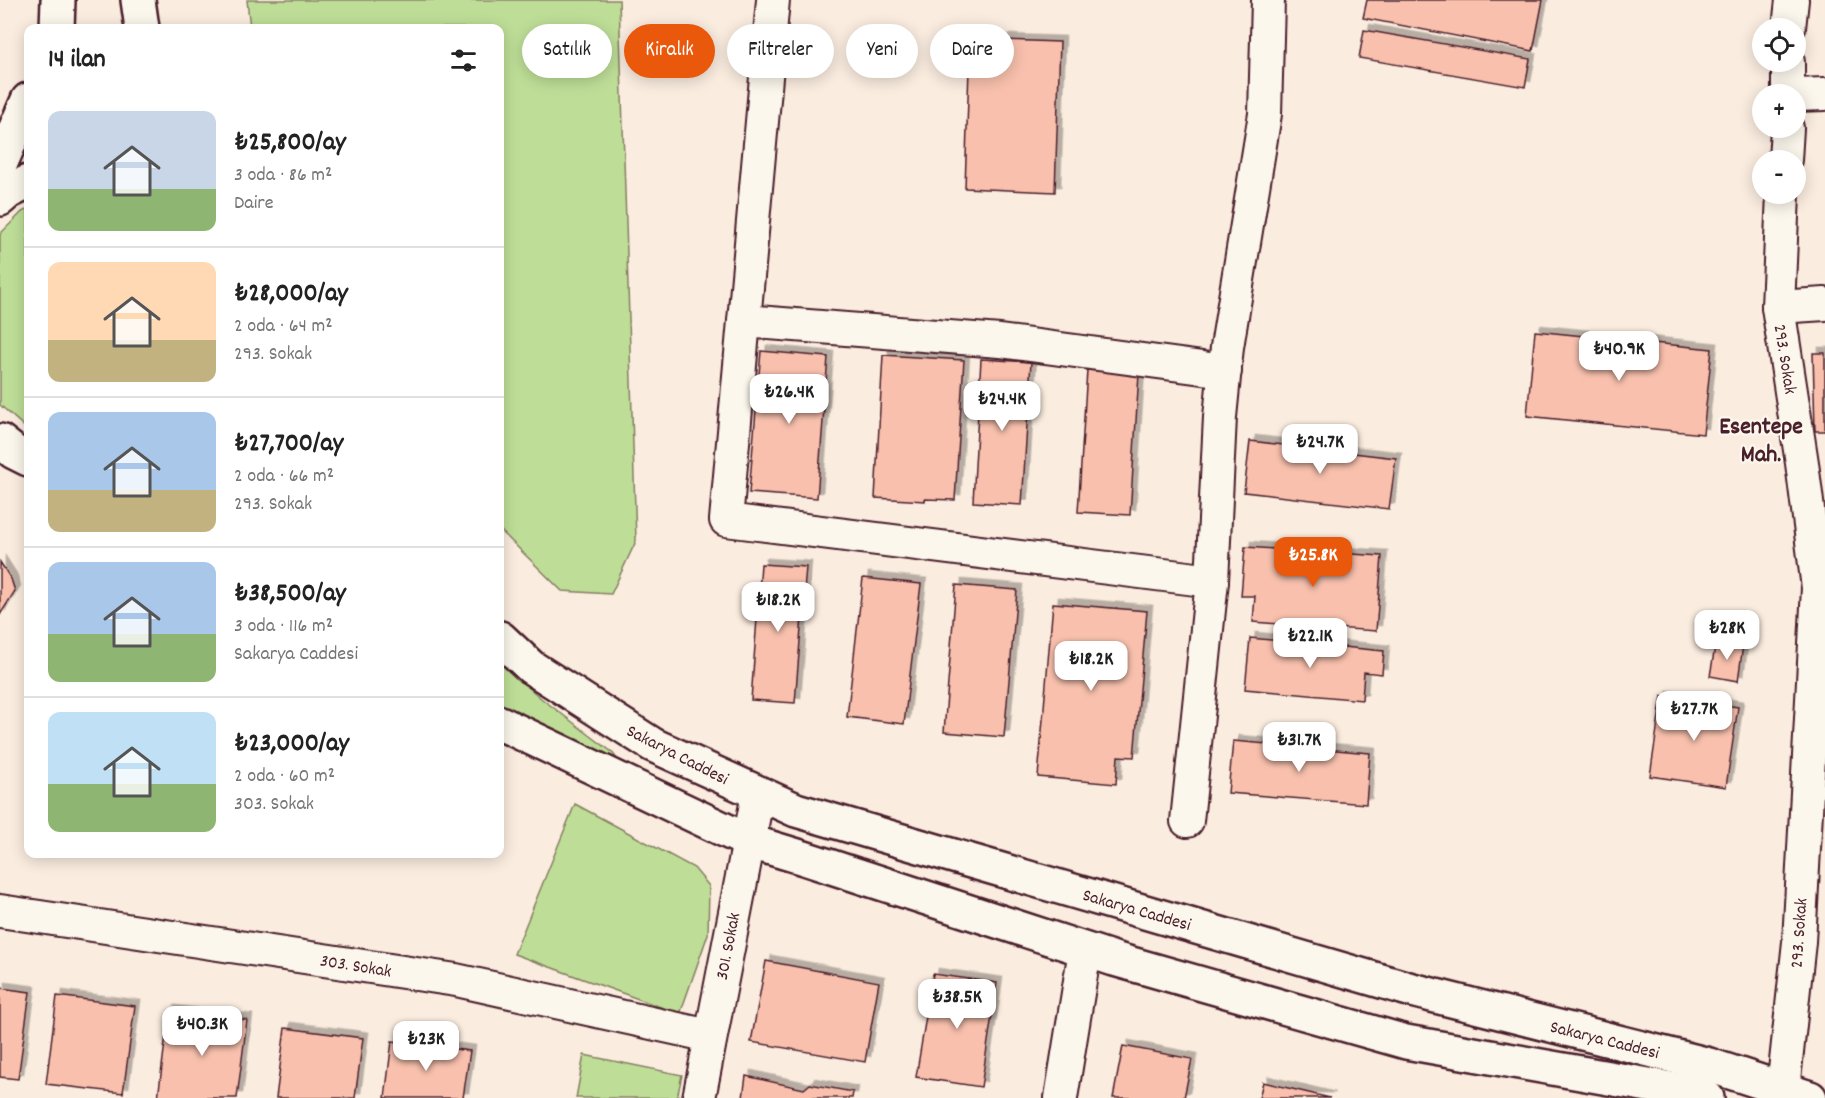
<!DOCTYPE html>
<html lang="tr">
<head>
<meta charset="utf-8">
<style>
  body { margin:0; font-family:Dekko,sans-serif; background:#f2f2f2; color:#222; height:100vh; display:flex; flex-direction:column; font-size:22px; white-space:nowrap }
  * { box-sizing:border-box; margin:0 }
  p { font-size:20px; color:#767676 }
  .icon { flex:none; width:33px; height:33px; fill:none; stroke:currentColor; stroke-width:2; stroke-linecap:round; stroke-linejoin:round }
  .map { position:relative; flex:1; overflow:hidden }
  .side { position:absolute; left:24px; top:24px; width:480px; height:834px; display:flex; flex-direction:column; background:#fff; border-radius:12px; box-shadow:0 3px 15px #0003 }
  .side>* { flex:none }
  .top-card { position:absolute; left:522px; top:24px; width:570px; height:54px; display:flex; gap:12px }
  .buttons { position:absolute; left:1752px; top:18px; display:grid; gap:12px }
  .buttons a { display:grid; place-items:center; width:54px; height:54px; border-radius:50%; background:#fff; box-shadow:0 3px 15px #0003; font-size:30px }
  .price { position:absolute; translate:-50% -51px; padding:0 14px; border-radius:12px; background:#fff; color:#222; font-size:20px; line-height:39px; filter:drop-shadow(0 2px 3px #0008) }
  .price::after { content:''; position:absolute; left:50%; top:36px; width:18px; height:14px; margin-left:-9px; background:inherit; clip-path:polygon(0 0,100% 0,50% 100%) }
  .price.on { background:#ea580c; color:#fff }
  ul { padding:0; list-style:none }
  li { display:flex; align-items:center; gap:18px; height:150px; padding:0 24px }
  li+li { border-top:2px solid #e0e0e0 }
  li span { display:grid; place-items:center; flex:none; width:168px; height:120px; border-radius:12px; color:#555 }
  li>.icon { margin-inline-start:auto }
  span .icon { width:72px; height:72px; fill:#fffc; stroke-width:1 }
  li b { font-size:26px }
  h2 { display:flex; justify-content:space-between; align-items:center; height:72px; padding:0 24px; font-size:26px }
  .tag { padding:0 21px; border-radius:27px; background:#fff; box-shadow:0 3px 15px #0003; font-size:21px; line-height:54px }
  .tag.on { background:#ea580c; color:#fff }
  .map>svg:first-child { display:block }
  .green { fill:#bede97; stroke:#847e61; stroke-width:1.5 }
  .building { fill:#f8c0ad; stroke:#4a1f2b; stroke-width:1.5; filter:url(#shadow) }
  .lines { fill:none; stroke-linecap:round; stroke-linejoin:round }
  .street-casing { stroke:#4a1f2b; stroke-width:36 }
  .secondary-casing { stroke:#4a1f2b; stroke-width:38 }
  .street { stroke:#fbf7ec; stroke-width:32 }
  .secondary { stroke:#fbf7ec; stroke-width:33 }
  .labels { text-anchor:middle; stroke-width:4.5; stroke-linejoin:round; paint-order:stroke }
  .street-label { font-size:18px; fill:#4a1f2b; stroke:#fbf7ec }
  .district-label { font-size:24px; font-weight:bold; fill:#4a1f2b; stroke:#fbf7ec }
</style>
</head>
<body>
<div class="map">
<svg width="1825" height="1098" viewBox="0 0 1825 1098">
  <defs>
    <filter id="shadow"><feDropShadow dx="5.5" dy="-5.5" stdDeviation="0" flood-color="#0004"/></filter>
  </defs>
  <rect width="100%" height="100%" fill="#faecdf"/>
  <filter id="ink" filterUnits="userSpaceOnUse"><feTurbulence type="fractalNoise" baseFrequency=".0167" numOctaves="2"/><feDisplacementMap in="SourceGraphic" scale="12" xChannelSelector="R" yChannelSelector="G"/><feConvolveMatrix kernelMatrix="1 2 1 2 8 2 1 2 1" color-interpolation-filters="sRGB"/></filter>
  <g filter="url(#ink)">
    <!-- green -->
    <g class="green">
      <polygon points="247,0 619,0 636,541 611,594 562,591 500,530 500,28 250,28"/>
      <polygon points="28,209 28,430 0,405 0,234 22,212"/>
      <polygon points="500,663 542,699 612,752 623,767 500,703"/>
      <polygon points="575,804 694,868 709,886 708,934 680,1014 514,954"/>
      <polygon points="584,1055 682,1075 677,1098 576,1098"/>
    </g>
    <!-- building -->
    <g class="building">
      <polygon points="1367,0 1543,0 1533,51 1363,18"/>
      <polygon points="1364,30 1530,59 1525,87 1359,58"/>
      <polygon points="970,39 1060,42 1055,192 965,188"/>
      <polygon points="1535,331 1712,349 1703,434 1527,416"/>
      <polygon points="761,351 828,357 817,498 749,493"/>
      <polygon points="1813,353 1825,353 1825,431 1815,431"/>
      <polygon points="883,355 964,360 955,500 925,499 925,501 875,498"/>
      <polygon points="981,359 1031,362 1022,505 973,502"/>
      <polygon points="1087,370 1139,374 1130,515 1078,512"/>
      <polygon points="1250,441 1396,458 1389,509 1244,492"/>
      <polygon points="1245,547 1382,556 1376,631 1253,622 1255,596 1241,596"/>
      <polygon points="0,562 11,579 15,591 0,615"/>
      <polygon points="761,564 806,567 795,703 751,700"/>
      <polygon points="863,578 921,584 904,724 847,717"/>
      <polygon points="956,585 1017,590 1004,737 944,732"/>
      <polygon points="1053,603 1147,611 1134,757 1118,756 1116,784 1038,777"/>
      <polygon points="1250,638 1384,651 1382,674 1364,672 1362,700 1245,689"/>
      <polygon points="1716,641 1743,645 1738,681 1710,676"/>
      <polygon points="1662,696 1738,707 1726,787 1650,776"/>
      <polygon points="1233,741 1370,753 1366,804 1228,793"/>
      <polygon points="766,961 879,982 865,1062 751,1042"/>
      <polygon points="933,974 997,983 981,1087 916,1077"/>
      <polygon points="0,988 30,992 18,1079 0,1077"/>
      <polygon points="57,996 135,1006 123,1093 46,1084"/>
      <polygon points="169,1011 247,1020 237,1098 158,1098"/>
      <polygon points="285,1028 363,1038 355,1098 276,1098"/>
      <polygon points="392,1041 470,1051 463,1098 385,1098"/>
      <polygon points="1123,1046 1192,1059 1184,1098 1113,1098"/>
      <polygon points="746,1076 804,1089 810,1084 853,1092 852,1098 743,1098"/>
      <polygon points="1263,1082 1330,1098 1259,1098"/>
    </g>
    <g class="lines">
      <defs>
        <g id="street">
          <polyline points="773,0 726,520 1212,581"/>
          <polyline points="1789,28 1792,0"/>
          <polyline points="1788,62 1788,94"/>
          <polyline points="1796,95 1825,94"/>
          <polyline points="1785,160 1787,128"/>
          <polyline points="1778,307 1825,304"/>
          <polyline points="744,321 1000,341 1225,371"/>
          <polyline points="1187,821 1212,581 1220,417 1227,347 1265,114 1268,0"/>
          <polyline points="0,911 456,980 710,1036"/>
          <polyline points="699,1098 758,794"/>
          <polyline points="1061,1098 1085,950"/>
          <polyline points="1781,1098 1783,1089 1799,942 1818,588 1802,463 1778,307 1783,194"/>
        </g>
        <g id="secondary">
          <polyline points="138,0 142,28"/>
          <polyline points="57,28 58,0"/>
          <polyline points="0,165 28,100"/>
          <polyline points="0,199 8,192 28,182"/>
          <polyline points="0,441 14,452 28,459"/>
          <polyline points="500,638 531,667 653,745 796,810 1412,990 1709,1065 1810,1098"/>
          <polyline points="500,723 748,841 804,858 1114,959 1406,1042 1699,1094 1707,1098"/>
        </g>
      </defs>
      <!-- street casing -->
      <use href="#street" class="street-casing"/>
      <!-- secondary casing -->
      <use href="#secondary" class="secondary-casing"/>
      <!-- street -->
      <use href="#street" class="street"/>
      <!-- secondary -->
      <use href="#secondary" class="secondary"/>
    </g>
  </g>
  <g class="labels">
    <!-- street labels -->
    <g class="street-label">
      <text transform="translate(1786 359) rotate(81)" y="6">293. Sokak</text>
      <text transform="translate(678 754) rotate(27)" y="6">Sakarya Caddesi</text>
      <text transform="translate(1137 909) rotate(16)" y="6">Sakarya Caddesi</text>
      <text transform="translate(1798 933) rotate(-86)" y="6">293. Sokak</text>
      <text transform="translate(727 946) rotate(-79)" y="6">301. Sokak</text>
      <text transform="translate(356 965) rotate(9)" y="6">303. Sokak</text>
      <text transform="translate(1605 1039) rotate(14)" y="6">Sakarya Caddesi</text>
    </g>
    <!-- district labels -->
    <g class="district-label">
      <text x="1761" y="433">Esentepe<tspan x="1761" dy="28">Mah.</tspan></text>
    </g>
  </g>
</svg>
<div class="buttons">
<a><svg class="icon" aria-label="locate" viewBox="0 0 24 24"><circle cx="12" cy="12" r="6"/><path d="M12 2v4M12 18v4M2 12h4M18 12h4"/></svg></a>
<a>+</a>
<a>−</a>
</div>
<b class="price" style="left:1619px;top:382px">₺40.9K</b>
<b class="price" style="left:789px;top:425px">₺26.4K</b>
<b class="price" style="left:1002px;top:432px">₺24.4K</b>
<b class="price" style="left:1320px;top:475px">₺24.7K</b>
<b class="price on" style="left:1313px;top:588px">₺25.8K</b>
<b class="price" style="left:778px;top:633px">₺18.2K</b>
<b class="price" style="left:1727px;top:661px">₺28K</b>
<b class="price" style="left:1310px;top:669px">₺22.1K</b>
<b class="price" style="left:1091px;top:692px">₺18.2K</b>
<b class="price" style="left:1694px;top:742px">₺27.7K</b>
<b class="price" style="left:1299px;top:773px">₺31.7K</b>
<b class="price" style="left:957px;top:1030px">₺38.5K</b>
<b class="price" style="left:202px;top:1057px">₺40.3K</b>
<b class="price" style="left:426px;top:1072px">₺23K</b>
<div class="top-card">
<a class="tag">Satılık</a>
<a class="tag on">Kiralık</a>
<a class="tag">Filtreler</a>
<a class="tag">Yeni</a>
<a class="tag">Daire</a>
</div>
<section class="side">
<h2>14 ilan<svg class="icon" aria-label="filters" viewBox="0 0 24 24"><path d="M4 7h16M4 17h16"/><circle cx="9" cy="7" r="2"/><circle cx="15" cy="17" r="2"/></svg></h2>
<ul>
<li><span style="background:linear-gradient(#c9d6e8 65%,#8fb573 0)"><svg class="icon" aria-label="home" viewBox="0 0 24 24"><path d="M3 11l9-7 9 7M6 9v11h12V9"/></svg></span><div><b>₺25,800/ay</b><p>3 oda · 86 m²</p><p>Daire</p></div></li>
<li><span style="background:linear-gradient(#ffd9b3 65%,#c2b280 0)"><svg class="icon" aria-label="home" viewBox="0 0 24 24"><path d="M3 11l9-7 9 7M6 9v11h12V9"/></svg></span><div><b>₺28,000/ay</b><p>2 oda · 64 m²</p><p>293. Sokak</p></div></li>
<li><span style="background:linear-gradient(#a9c7e8 65%,#c2b280 0)"><svg class="icon" aria-label="home" viewBox="0 0 24 24"><path d="M3 11l9-7 9 7M6 9v11h12V9"/></svg></span><div><b>₺27,700/ay</b><p>2 oda · 66 m²</p><p>293. Sokak</p></div></li>
<li><span style="background:linear-gradient(#a9c7e8 60%,#8fb573 0)"><svg class="icon" aria-label="home" viewBox="0 0 24 24"><path d="M3 11l9-7 9 7M6 9v11h12V9"/></svg></span><div><b>₺38,500/ay</b><p>3 oda · 116 m²</p><p>Sakarya Caddesi</p></div></li>
<li><span style="background:linear-gradient(#bfe0f5 60%,#8fb573 0)"><svg class="icon" aria-label="home" viewBox="0 0 24 24"><path d="M3 11l9-7 9 7M6 9v11h12V9"/></svg></span><div><b>₺23,000/ay</b><p>2 oda · 60 m²</p><p>303. Sokak</p></div></li>
</ul>
</section>
</div>
</body>
</html>
